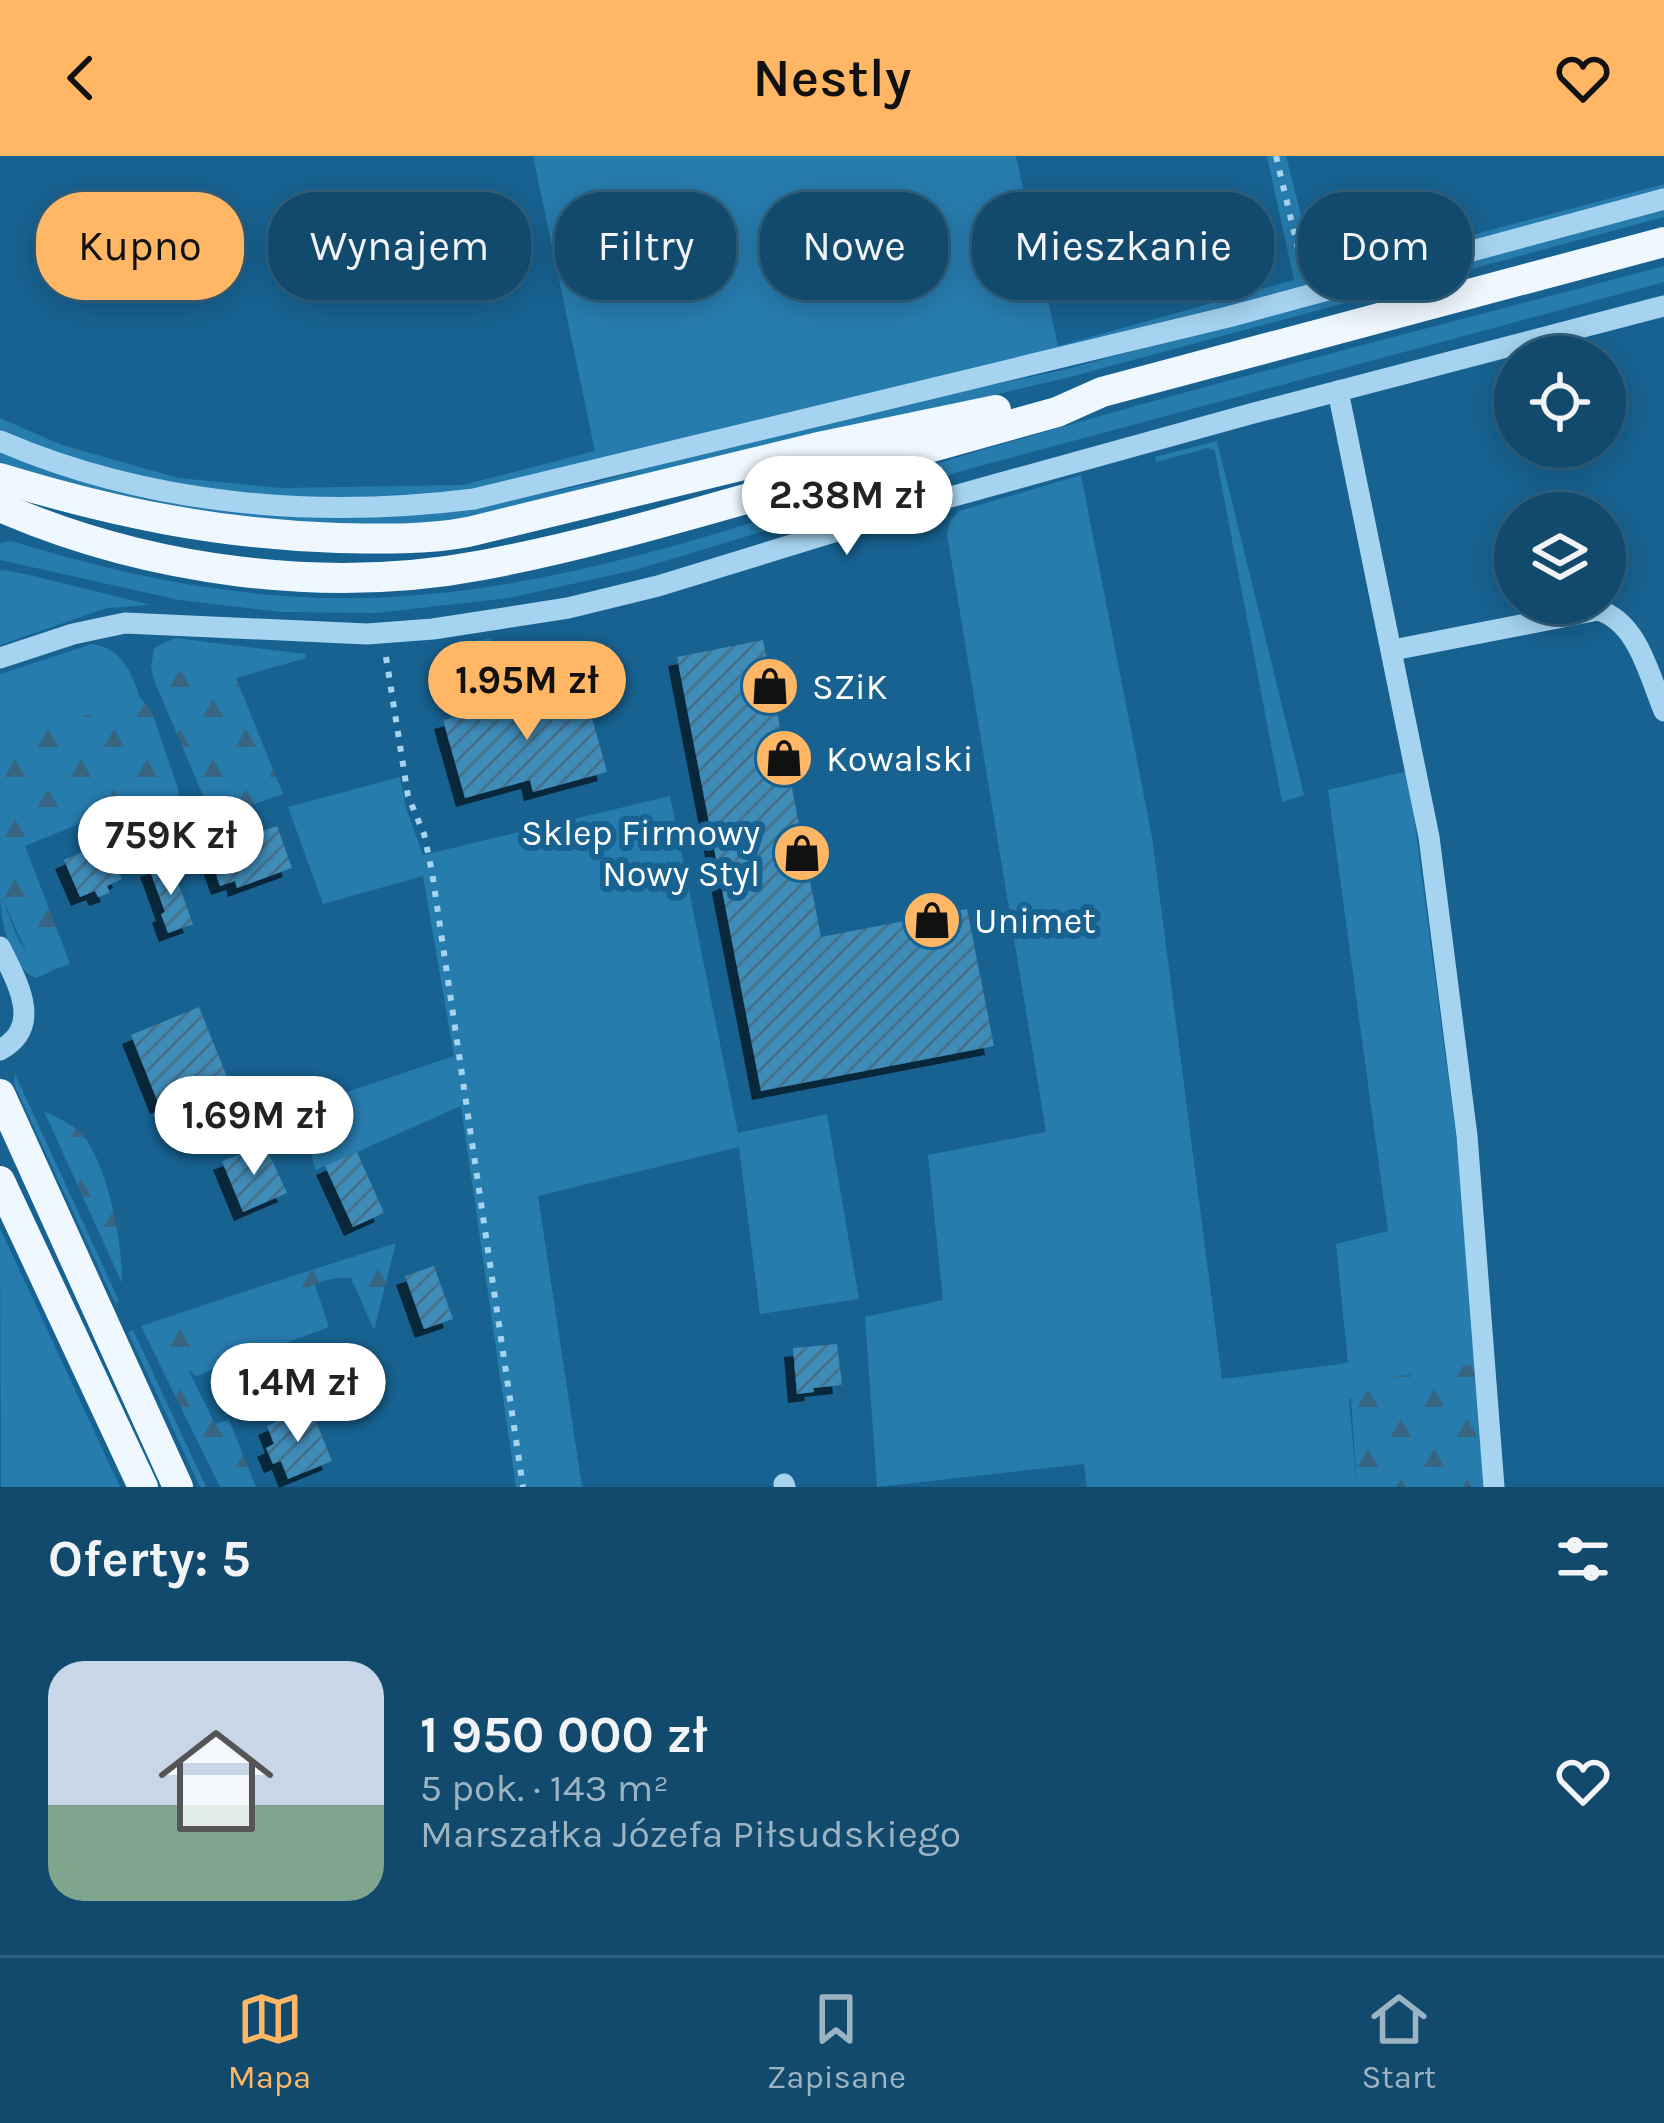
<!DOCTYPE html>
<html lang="pl">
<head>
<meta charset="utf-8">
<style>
  body { margin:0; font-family:Karla,sans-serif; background:#1a5172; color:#f1f3f6; height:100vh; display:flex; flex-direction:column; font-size:45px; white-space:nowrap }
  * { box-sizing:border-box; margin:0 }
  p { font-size:39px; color:#9cb3c2 }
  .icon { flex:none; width:66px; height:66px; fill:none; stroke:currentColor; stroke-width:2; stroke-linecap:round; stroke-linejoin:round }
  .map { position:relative; height:1331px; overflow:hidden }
  .sheet { display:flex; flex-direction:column; background:#114a6d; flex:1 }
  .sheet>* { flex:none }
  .top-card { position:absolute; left:36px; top:36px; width:1593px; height:108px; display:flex; gap:24px }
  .buttons { position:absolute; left:1494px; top:180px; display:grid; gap:24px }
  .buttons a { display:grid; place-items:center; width:132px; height:132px; border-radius:50%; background:#114a6d; box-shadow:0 6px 30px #0003,0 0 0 3px #306280; font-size:60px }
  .price { position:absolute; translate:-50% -102px; padding:0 27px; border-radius:42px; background:#fff; color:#222; font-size:39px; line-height:78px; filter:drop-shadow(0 3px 6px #0008) }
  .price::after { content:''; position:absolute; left:50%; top:72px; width:36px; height:27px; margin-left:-18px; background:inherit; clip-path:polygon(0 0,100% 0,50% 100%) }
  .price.on { background:#ffb765; color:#111 }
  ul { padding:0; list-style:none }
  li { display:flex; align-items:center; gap:36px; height:300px; padding:0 48px }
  li span { display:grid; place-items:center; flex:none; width:336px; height:240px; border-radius:36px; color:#555 }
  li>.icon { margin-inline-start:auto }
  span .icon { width:144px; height:144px; fill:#fffc; stroke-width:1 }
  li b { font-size:51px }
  h2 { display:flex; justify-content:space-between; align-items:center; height:144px; padding:0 48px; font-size:51px }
  .chip { padding:0 42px; border-radius:48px; background:#114a6d; box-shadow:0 6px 30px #0003,0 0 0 3px #306280; font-size:42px; line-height:108px }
  .chip.on { background:#ffb765; color:#111 }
  header { display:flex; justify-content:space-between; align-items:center; height:156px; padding:0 48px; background:#ffb765; color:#111; font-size:54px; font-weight:600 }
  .dock { display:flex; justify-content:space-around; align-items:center; height:168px; border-top:3px solid #306280; background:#114a6d; font-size:33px; color:#9cb3c2 }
  .dock a { display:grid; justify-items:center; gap:6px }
  .dock .on { color:#ffb765 }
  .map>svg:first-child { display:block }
  .green { fill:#277cae }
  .forest { fill:url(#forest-firs) }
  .building { fill:url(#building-hatch); filter:url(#shadow) }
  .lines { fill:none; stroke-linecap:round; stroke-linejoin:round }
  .path { stroke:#a6d4f0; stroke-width:6; stroke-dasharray:6 9; stroke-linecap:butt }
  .minor { stroke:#a6d4f0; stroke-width:21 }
  .major { stroke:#eff8ff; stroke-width:30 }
  .labels { text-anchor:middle; stroke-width:12; stroke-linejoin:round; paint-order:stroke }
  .poi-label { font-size:36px; fill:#fff; stroke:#176291; text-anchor:start }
</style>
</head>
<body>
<header><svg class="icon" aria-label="back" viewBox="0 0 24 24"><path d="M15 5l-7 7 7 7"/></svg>Nestly<svg class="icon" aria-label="heart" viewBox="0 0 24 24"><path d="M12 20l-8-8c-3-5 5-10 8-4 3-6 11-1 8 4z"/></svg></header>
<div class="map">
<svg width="1664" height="1331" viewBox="0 0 1664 1331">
  <defs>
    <pattern id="forest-firs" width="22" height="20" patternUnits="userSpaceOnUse" patternTransform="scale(3)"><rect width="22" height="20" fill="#277cae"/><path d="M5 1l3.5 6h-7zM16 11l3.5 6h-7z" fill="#386682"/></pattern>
    <pattern id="building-hatch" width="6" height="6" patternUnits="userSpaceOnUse" patternTransform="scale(3)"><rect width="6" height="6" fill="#408cb9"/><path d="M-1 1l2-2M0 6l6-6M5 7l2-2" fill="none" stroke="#45728d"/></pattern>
    <filter id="shadow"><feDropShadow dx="-9" dy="9" stdDeviation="0" flood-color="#0009"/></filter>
  </defs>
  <rect width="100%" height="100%" fill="#176291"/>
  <!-- green -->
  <g class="green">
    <polygon points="533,0 1016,0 1058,190 1294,124 1267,0 1286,0 1303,67 1321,119 1664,28 1664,36 1334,125 619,304 421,343 243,342 102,314 0,278 0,262 62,289 178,322 281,332 463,329 595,295"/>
    <polygon points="1664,50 1664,61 1070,221 468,363 396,370 225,364 36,320 0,306 0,293 90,325 468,353 598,326 785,274 1067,213"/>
    <path d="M 1664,110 L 1664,126 L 969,313 L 635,414 L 509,442 L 376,457 L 281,456 L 179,444 L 0,404 L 0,387 L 11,385 C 102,413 190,433 285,440 C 538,459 779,352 1016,284 C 1231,222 1448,167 1664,110 Z"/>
    <polygon points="1217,285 1304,639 1282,646 1215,295 1208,292 1156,306 1155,301"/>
    <polygon points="1081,319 1152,681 1222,1223 1348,1207 1336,1088 1388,1075 1328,634 1408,615 1466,1057 1479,1207 1349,1243 1357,1331 1087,1331 1084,1308 877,1331 865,1161 943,1144 928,999 1046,976 947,378 950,365 959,355"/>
    <polygon points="4,414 25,418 151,449 107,452 0,489 0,415"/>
    <polygon points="175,482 305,498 306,502 236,522 202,511 154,524 151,511 154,492"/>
    <polygon points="491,482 499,512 476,519 462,514 455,502 456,488"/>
    <path d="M 92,488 C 121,492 132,516 140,542 L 0,587 L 0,518 Z"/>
    <polygon points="400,621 406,652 423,699 670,640 738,977 827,958 859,1143 760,1158 739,991 538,1040 582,1331 516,1331 461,950 316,1014 296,953 454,900 423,720 323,748 288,651"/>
    <path d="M 0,736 C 11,761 23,817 56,813 L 36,822 C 9,812 0,762 0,736 Z"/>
    <polygon points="15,918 119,1145 115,1147 14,928"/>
    <polygon points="0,1072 120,1331 1,1331"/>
    <polygon points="314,1126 329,1171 196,1220 188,1213 184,1200 202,1176 201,1150 237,1138 295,1135"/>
    <polygon points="133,1174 206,1331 200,1331 128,1176"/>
  </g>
  <!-- forest -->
  <g class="forest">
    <polygon points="202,511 236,522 283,638 213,663 154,524"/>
    <polygon points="140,542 151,554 187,659 150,673 108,656 25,690 70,808 50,815 29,803 0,736 0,587"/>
    <path d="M 44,955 C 56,961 76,970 84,980 C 108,1013 123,1087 122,1127 Z"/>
    <path d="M 396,1087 L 374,1174 L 351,1122 C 328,1120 316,1129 295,1136 C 277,1141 256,1139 237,1138 Z"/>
    <path d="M 201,1150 L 203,1176 L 184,1200 C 190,1221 206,1247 215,1268 L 229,1264 L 256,1331 L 220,1331 L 141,1170 Z"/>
    <polygon points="1479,1207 1484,1331 1357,1331 1350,1228"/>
  </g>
  <!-- building -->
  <g class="building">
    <polygon points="763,484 821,781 967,753 994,890 761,935 677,501"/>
    <polygon points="582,526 607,616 533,636 530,624 465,642 443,564"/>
    <polygon points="277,670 292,712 237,732 235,725 220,730 209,699 223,694 222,689"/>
    <polygon points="106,686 122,723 107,730 110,737 98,741 95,735 80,741 64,704"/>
    <polygon points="170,705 193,768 168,777 161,758 165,756 149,712"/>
    <polygon points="199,851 227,921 159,949 131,879"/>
    <polygon points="265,989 287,1037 243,1056 222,1005"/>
    <polygon points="357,996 384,1057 353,1071 325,1010"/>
    <polygon points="434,1110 453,1163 424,1173 405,1120"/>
    <polygon points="837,1188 842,1229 813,1232 814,1236 797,1238 793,1192"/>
    <polygon points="313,1258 332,1305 288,1323 281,1305 273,1308 266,1292 274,1288 267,1270 292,1259 294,1266"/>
  </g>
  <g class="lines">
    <!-- path -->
    <g class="path">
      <polyline points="1276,0 1304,118"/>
      <polyline points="386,501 408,640 424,678 432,716 523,1331"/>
    </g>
    <!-- minor -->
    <g class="minor">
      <polyline points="1338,235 1429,681 1467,980 1494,1331"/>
      <path d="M 0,285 C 149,349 315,363 474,343 L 1228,161 L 1664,43"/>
      <path d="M 1393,494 L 1598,454 C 1638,466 1649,519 1664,555"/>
      <polyline points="0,502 73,478 125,467 367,478 433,473 568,452 658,430 925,348 1250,258 1664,150"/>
      <path d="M 0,791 C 17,826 44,870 0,894"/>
      <polyline points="784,1328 785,1331"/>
    </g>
    <!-- major -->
    <g class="major">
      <path d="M 0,322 C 115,357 218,378 338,382 C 382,383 426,384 468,376 L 814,292 L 996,254"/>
      <path d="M 0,351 C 147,415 325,439 483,409 C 573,392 661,367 749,342 C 852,313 954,285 1057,256 L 1102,236 L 1664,86"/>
      <polyline points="0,938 178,1331"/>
      <polyline points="0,1025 143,1331"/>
    </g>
  </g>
  <!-- icons -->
  <defs>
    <symbol id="shop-disc" viewBox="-11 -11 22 22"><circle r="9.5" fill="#ffb765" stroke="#176291"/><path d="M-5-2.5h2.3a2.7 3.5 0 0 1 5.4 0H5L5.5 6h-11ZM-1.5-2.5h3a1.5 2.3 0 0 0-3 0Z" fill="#111"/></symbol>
  </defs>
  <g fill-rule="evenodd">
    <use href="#shop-disc" x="737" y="497" width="66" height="66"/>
    <use href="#shop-disc" x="751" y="569" width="66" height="66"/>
    <use href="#shop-disc" x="769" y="664" width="66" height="66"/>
    <use href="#shop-disc" x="899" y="731" width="66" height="66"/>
  </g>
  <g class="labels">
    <!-- poi labels -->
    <g class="poi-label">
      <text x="812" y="543">SZiK</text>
      <text x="826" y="615">Kowalski</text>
      <text x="760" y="689" text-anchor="end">Sklep Firmowy<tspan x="760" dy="41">Nowy Styl</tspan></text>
      <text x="974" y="777">Unimet</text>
    </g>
  </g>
</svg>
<div class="buttons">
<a><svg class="icon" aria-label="locate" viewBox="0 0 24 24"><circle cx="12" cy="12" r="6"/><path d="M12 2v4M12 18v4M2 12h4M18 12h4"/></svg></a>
<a><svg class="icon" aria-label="layers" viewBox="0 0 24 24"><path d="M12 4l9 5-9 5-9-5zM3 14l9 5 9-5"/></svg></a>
</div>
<b class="price" style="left:847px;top:402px">2.38M zł</b>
<b class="price on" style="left:527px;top:587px">1.95M zł</b>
<b class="price" style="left:171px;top:742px">759K zł</b>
<b class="price" style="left:254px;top:1022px">1.69M zł</b>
<b class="price" style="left:298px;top:1289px">1.4M zł</b>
<div class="top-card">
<a class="chip on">Kupno</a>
<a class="chip">Wynajem</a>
<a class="chip">Filtry</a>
<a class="chip">Nowe</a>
<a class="chip">Mieszkanie</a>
<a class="chip">Dom</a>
</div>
</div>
<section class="sheet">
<h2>Oferty: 5<svg class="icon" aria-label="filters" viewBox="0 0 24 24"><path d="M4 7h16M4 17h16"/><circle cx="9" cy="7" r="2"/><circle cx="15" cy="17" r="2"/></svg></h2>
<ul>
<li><span style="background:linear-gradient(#c9d6e8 60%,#7fa58c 0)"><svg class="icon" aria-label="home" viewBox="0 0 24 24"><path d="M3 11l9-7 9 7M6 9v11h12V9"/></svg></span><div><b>1 950 000 zł</b><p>5 pok. · 143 m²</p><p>Marszałka Józefa Piłsudskiego</p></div><svg class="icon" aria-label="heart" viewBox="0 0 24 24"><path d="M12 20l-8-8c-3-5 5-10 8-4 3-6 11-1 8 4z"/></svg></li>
</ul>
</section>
<nav class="dock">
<a class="on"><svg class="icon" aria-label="map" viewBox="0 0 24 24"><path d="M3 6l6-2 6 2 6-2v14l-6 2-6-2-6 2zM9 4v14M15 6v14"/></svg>Mapa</a>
<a><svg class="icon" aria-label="saved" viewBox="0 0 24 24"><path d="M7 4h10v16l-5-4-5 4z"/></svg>Zapisane</a>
<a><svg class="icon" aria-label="home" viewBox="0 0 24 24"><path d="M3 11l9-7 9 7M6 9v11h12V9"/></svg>Start</a>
</nav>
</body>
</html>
